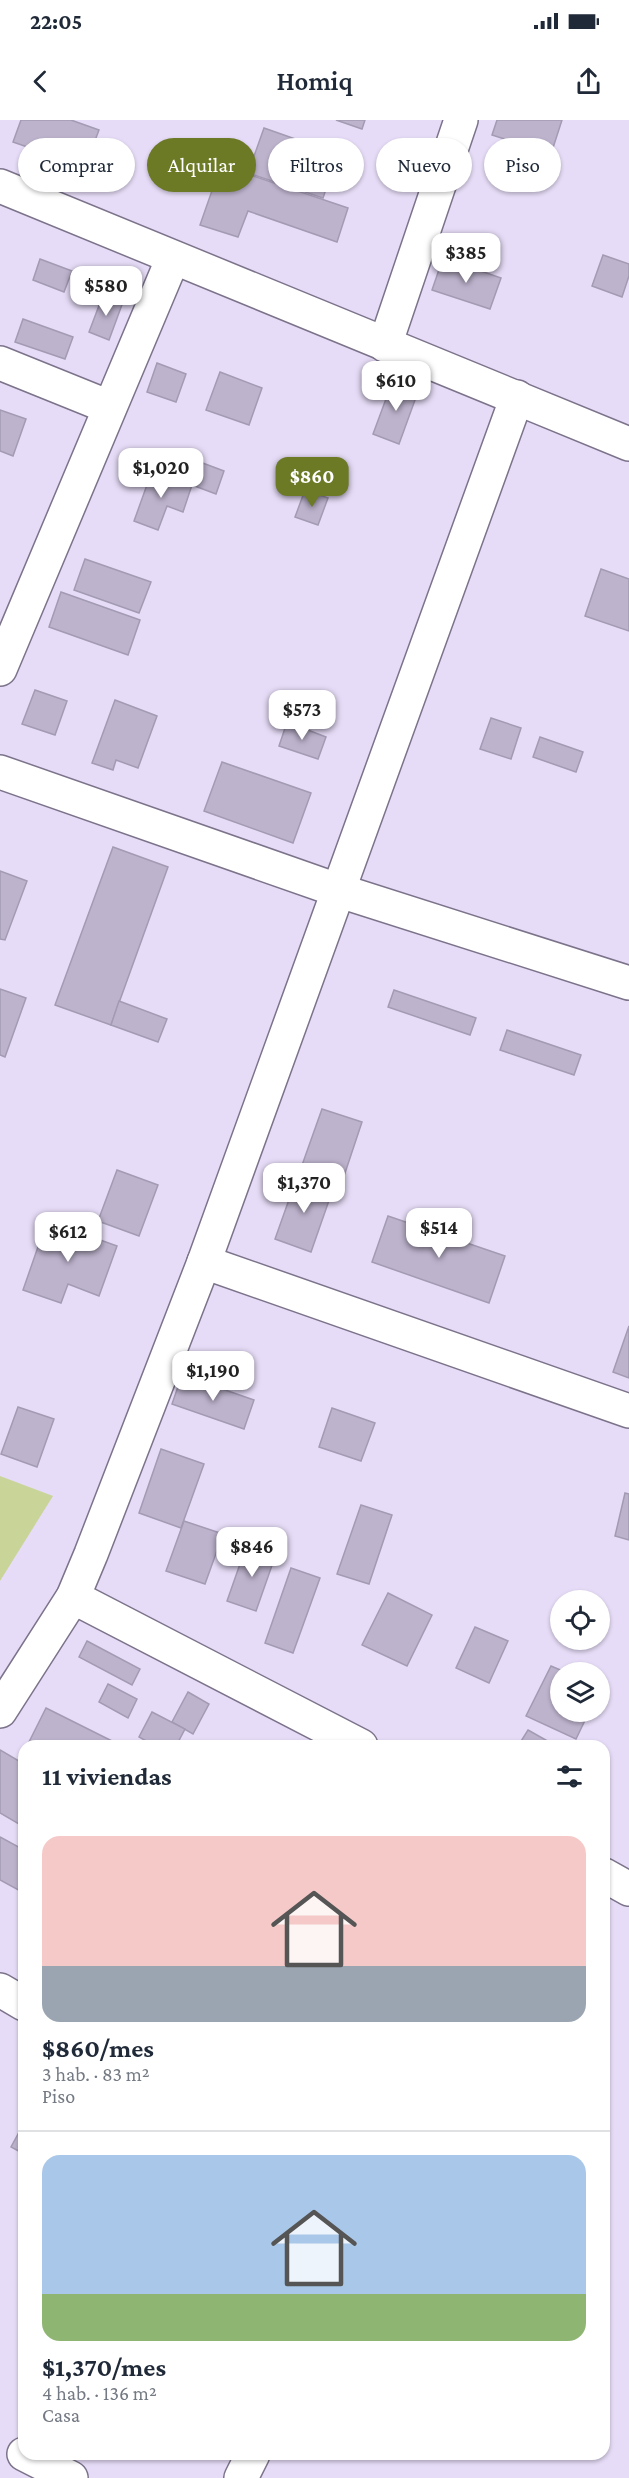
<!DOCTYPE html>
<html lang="es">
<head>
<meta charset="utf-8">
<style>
  body { margin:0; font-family:"Crimson Pro",serif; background:#f2f2f3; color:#1f2937; height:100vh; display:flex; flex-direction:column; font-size:22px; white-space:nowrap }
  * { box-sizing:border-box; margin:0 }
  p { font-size:20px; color:#747a83 }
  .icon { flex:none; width:33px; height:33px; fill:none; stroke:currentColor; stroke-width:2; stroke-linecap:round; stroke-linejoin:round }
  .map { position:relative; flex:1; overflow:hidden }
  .sheet { position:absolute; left:18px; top:1620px; width:592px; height:720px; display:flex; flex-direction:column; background:#fff; border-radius:18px; box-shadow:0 2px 4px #0004 }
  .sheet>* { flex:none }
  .banner { position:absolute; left:18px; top:18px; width:594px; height:54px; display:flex; gap:12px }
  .tools { position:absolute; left:550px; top:1470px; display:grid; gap:12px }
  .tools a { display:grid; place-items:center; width:60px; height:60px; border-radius:50%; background:#fff; box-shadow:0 2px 4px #0004; font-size:30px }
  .price { position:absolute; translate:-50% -51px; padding:0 14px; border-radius:12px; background:#fff; color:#222; font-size:20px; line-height:39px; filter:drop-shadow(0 2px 3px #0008) }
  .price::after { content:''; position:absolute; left:50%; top:36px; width:18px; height:14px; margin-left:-9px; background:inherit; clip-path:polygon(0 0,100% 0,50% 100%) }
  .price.on { background:#6c7925; color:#fff }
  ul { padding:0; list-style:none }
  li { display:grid; align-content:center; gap:12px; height:318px; padding:0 24px }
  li+li { border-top:2px solid #e0e1e3 }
  li span { display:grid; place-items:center; height:186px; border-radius:18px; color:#555 }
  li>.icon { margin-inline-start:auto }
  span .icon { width:108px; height:108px; fill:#fffc; stroke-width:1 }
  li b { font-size:26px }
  h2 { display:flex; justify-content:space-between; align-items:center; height:72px; padding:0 24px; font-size:26px }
  .tag { padding:0 21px; border-radius:27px; background:#fff; box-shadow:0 2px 4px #0004; font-size:21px; line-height:54px }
  .tag.on { background:#6c7925; color:#fff }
  .status { display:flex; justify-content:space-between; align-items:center; height:42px; padding:0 30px; background:#fff; direction:ltr }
  .status svg { height:16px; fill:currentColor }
  header { display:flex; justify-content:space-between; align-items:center; height:78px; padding:0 24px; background:#fff; font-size:27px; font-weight:600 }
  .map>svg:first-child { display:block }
  .green { fill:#c9d598 }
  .building { fill:#bdb3cd; stroke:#a39ab3; stroke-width:1.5 }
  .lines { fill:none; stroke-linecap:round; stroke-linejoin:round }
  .minor-casing { stroke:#7c738b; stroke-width:36 }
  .minor { stroke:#fff; stroke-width:33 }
</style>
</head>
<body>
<div class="status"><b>22:05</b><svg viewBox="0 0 49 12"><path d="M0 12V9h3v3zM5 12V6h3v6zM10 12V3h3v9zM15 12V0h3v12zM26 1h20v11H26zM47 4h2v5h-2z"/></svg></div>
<header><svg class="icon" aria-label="back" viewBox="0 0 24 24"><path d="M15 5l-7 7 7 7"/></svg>Homiq<svg class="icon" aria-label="share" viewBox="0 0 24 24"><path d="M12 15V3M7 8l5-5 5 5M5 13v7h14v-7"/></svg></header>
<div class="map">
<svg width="629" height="2358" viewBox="0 0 629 2358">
  <rect width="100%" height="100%" fill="#e6dcf7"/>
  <!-- green -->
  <polygon class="green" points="0,1356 53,1376 0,1461"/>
  <!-- building -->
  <g class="building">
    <polygon points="21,0 71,0 99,10 85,47 13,22"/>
    <polygon points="336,0 365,0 362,9"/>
    <polygon points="497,0 562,0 551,34 492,15"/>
    <polygon points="264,8 338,34 323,78 248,53"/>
    <polygon points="221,45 348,88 337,122 248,91 238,117 200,105"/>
    <polygon points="603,135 629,144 629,156 622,177 592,166"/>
    <polygon points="443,138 501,158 490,189 432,170"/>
    <polygon points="40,139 72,151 64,172 33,160"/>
    <polygon points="103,175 123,182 109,220 89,212"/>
    <polygon points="23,199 73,217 65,239 15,222"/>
    <polygon points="157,243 186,254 176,282 147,272"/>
    <polygon points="220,252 262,268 249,305 206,290"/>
    <polygon points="393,260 419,269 399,324 373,314"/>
    <polygon points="0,290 26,299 13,336 0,331"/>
    <polygon points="176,333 224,351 216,374 168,356"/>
    <polygon points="152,351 192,365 183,392 167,386 158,410 134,401"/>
    <polygon points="305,370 328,378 318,405 295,397"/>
    <polygon points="85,439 151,462 139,493 74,470"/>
    <polygon points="601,449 629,459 629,511 585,496"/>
    <polygon points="61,472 140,500 128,535 49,507"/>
    <polygon points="35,570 67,581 55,615 22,604"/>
    <polygon points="115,580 157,596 138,648 116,640 113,650 92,643"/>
    <polygon points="491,598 521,608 511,639 480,629"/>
    <polygon points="287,602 326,617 318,639 279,626"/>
    <polygon points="540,617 583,632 576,652 533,637"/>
    <polygon points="222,642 311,673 293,723 204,691"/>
    <polygon points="113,727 168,747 111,905 55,885"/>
    <polygon points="0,751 27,761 5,820 0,819"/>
    <polygon points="0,869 26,878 5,937 0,935"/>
    <polygon points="394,870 476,898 470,915 388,887"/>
    <polygon points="119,881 167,899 158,922 111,905"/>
    <polygon points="507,910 581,935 574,955 500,930"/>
    <polygon points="322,989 362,1002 342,1062 301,1048"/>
    <polygon points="117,1050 158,1065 139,1116 98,1101"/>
    <polygon points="297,1057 333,1069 311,1132 275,1119"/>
    <polygon points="388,1096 505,1136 489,1183 372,1142"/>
    <polygon points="47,1101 117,1126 99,1176 68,1164 61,1183 23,1170"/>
    <polygon points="629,1206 629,1258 613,1252"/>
    <polygon points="182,1255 254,1280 244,1309 172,1284"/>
    <polygon points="18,1287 54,1299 37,1347 1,1334"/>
    <polygon points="332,1288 375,1303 361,1341 319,1327"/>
    <polygon points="161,1329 204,1344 181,1408 139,1393"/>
    <polygon points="625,1373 629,1374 629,1420 615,1416"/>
    <polygon points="361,1385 392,1395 369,1464 337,1454"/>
    <polygon points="184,1401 223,1414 205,1464 166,1451"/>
    <polygon points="247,1424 276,1434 256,1491 227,1481"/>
    <polygon points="291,1448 320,1458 293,1533 265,1523"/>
    <polygon points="388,1473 432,1495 407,1546 362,1525"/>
    <polygon points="475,1507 508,1521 489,1563 456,1548"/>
    <polygon points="87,1521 140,1549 132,1565 79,1537"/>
    <polygon points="551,1546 565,1552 561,1552 561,1592 589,1592 576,1619 526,1596"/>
    <polygon points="108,1564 137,1579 128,1598 99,1582"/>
    <polygon points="188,1572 209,1584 193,1614 172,1602"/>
    <polygon points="46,1588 122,1626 27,1626"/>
    <polygon points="152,1592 185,1609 176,1626 155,1626 139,1617"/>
    <polygon points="528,1610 553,1624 552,1626 518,1626"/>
    <polygon points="0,1630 24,1644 24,1707 0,1693"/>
    <polygon points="0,1717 24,1730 24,1773 0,1760"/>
    <polygon points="24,2003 24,2034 11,2027"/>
  </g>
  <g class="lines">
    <defs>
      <g id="minor">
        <polyline points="0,66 629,324"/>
        <polyline points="385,225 461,0"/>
        <polyline points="0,243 109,287"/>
        <polyline points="0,549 173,138"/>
        <polyline points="0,652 337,770 629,863"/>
        <polyline points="204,1142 629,1291"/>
        <polyline points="73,1477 361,1626"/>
        <polyline points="0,1591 73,1477 91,1434 204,1142 517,277"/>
        <polyline points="604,1755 629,1769"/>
        <polyline points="0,1870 24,1884"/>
        <polyline points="24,2334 71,2358"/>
        <polyline points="241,2358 253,2334"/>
      </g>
    </defs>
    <!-- minor casing -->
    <use href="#minor" class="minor-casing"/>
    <!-- minor -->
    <use href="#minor" class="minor"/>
  </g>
</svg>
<div class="tools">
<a><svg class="icon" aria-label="locate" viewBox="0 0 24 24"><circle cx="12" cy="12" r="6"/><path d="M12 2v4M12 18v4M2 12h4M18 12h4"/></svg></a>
<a><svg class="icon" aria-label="layers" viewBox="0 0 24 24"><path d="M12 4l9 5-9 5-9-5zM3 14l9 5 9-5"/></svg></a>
</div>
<b class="price" style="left:466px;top:164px">$385</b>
<b class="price" style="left:106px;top:197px">$580</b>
<b class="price" style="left:396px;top:292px">$610</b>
<b class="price" style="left:161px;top:379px">$1,020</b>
<b class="price on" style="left:312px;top:388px">$860</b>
<b class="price" style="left:302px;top:621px">$573</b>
<b class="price" style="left:304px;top:1094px">$1,370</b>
<b class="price" style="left:439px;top:1139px">$514</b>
<b class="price" style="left:68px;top:1143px">$612</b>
<b class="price" style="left:213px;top:1282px">$1,190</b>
<b class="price" style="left:252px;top:1458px">$846</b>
<div class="banner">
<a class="tag">Comprar</a>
<a class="tag on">Alquilar</a>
<a class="tag">Filtros</a>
<a class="tag">Nuevo</a>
<a class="tag">Piso</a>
</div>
<section class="sheet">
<h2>11 viviendas<svg class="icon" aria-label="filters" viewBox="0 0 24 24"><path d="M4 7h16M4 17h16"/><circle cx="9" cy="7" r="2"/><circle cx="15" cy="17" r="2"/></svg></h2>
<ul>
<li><span style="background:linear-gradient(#f6c9c9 70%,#9aa5b1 0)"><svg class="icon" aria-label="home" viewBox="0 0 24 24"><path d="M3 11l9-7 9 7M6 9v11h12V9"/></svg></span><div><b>$860/mes</b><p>3 hab. · 83 m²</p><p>Piso</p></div></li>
<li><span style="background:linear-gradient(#a9c7e8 75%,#8fb573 0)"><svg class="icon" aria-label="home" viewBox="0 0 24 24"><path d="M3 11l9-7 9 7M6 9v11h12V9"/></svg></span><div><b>$1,370/mes</b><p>4 hab. · 136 m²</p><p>Casa</p></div></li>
</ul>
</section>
</div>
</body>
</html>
